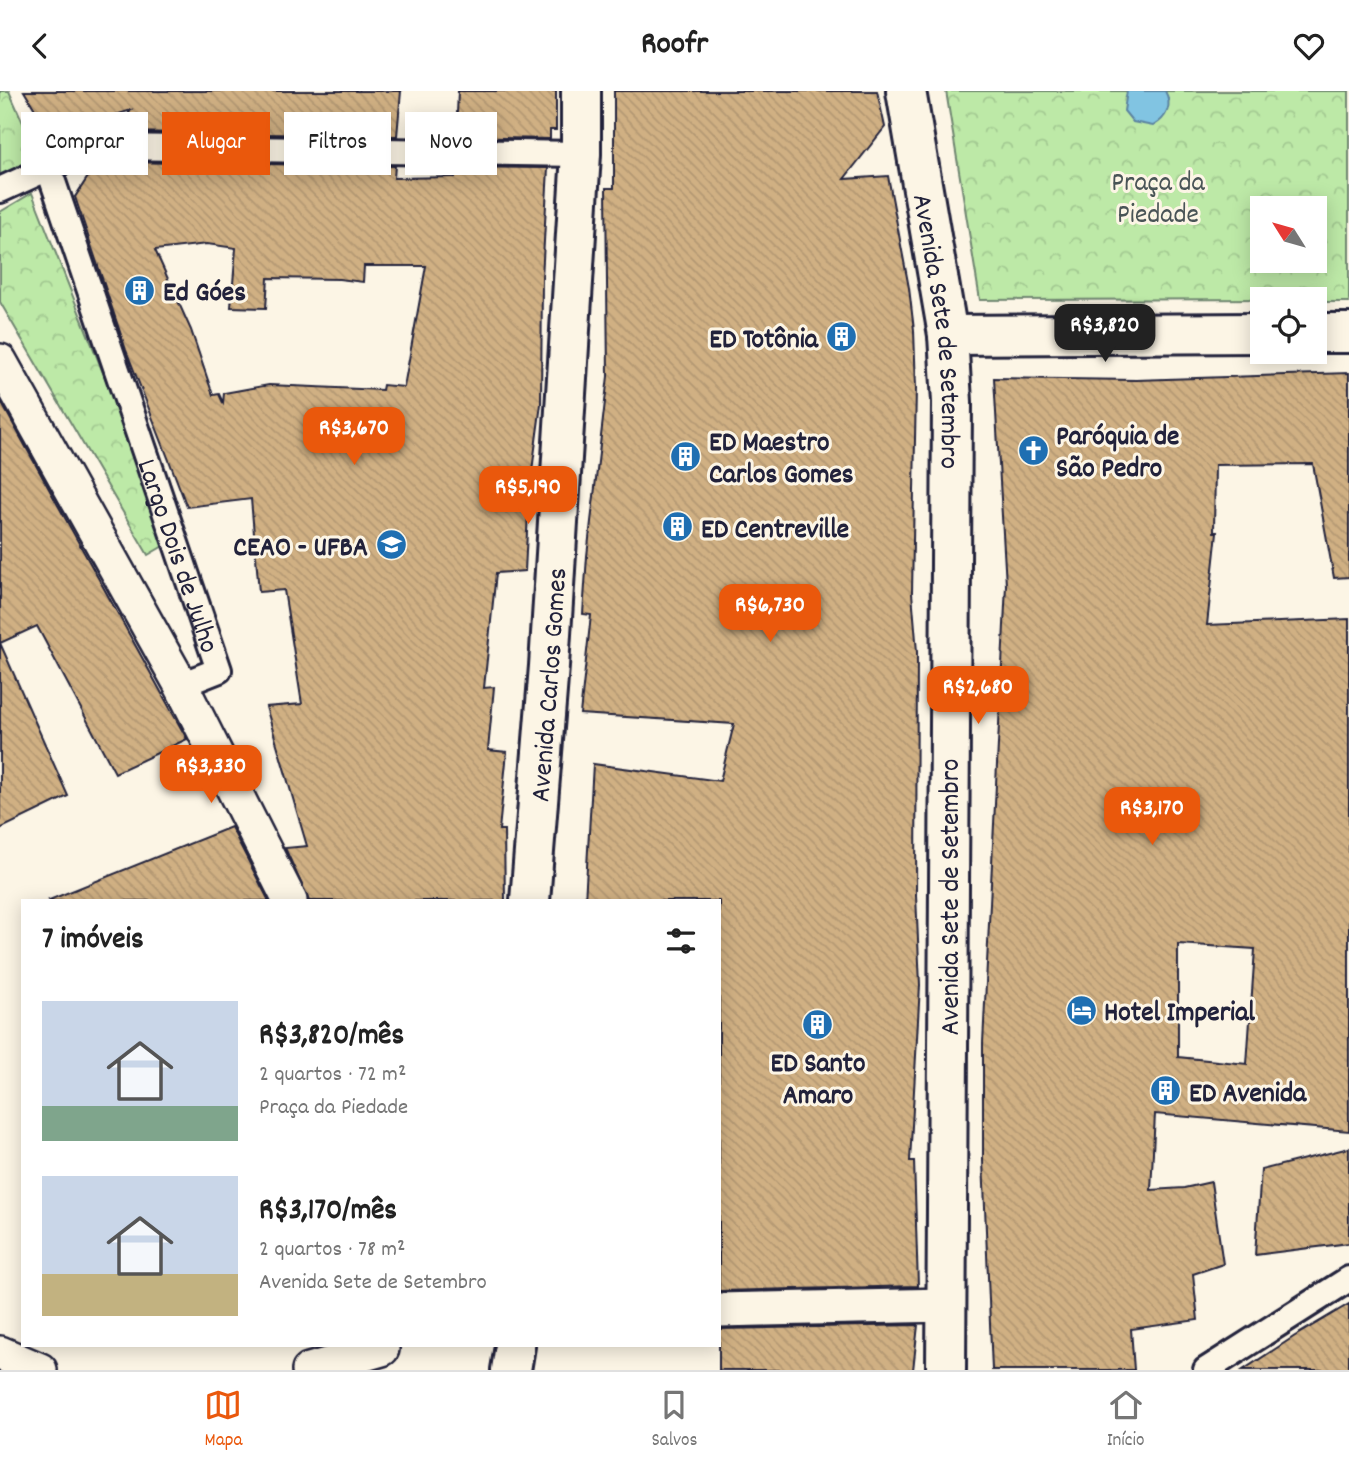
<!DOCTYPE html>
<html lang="pt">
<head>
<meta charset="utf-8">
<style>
  body { margin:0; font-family:Dekko,sans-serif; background:#f2f2f2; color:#222; height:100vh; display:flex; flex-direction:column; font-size:26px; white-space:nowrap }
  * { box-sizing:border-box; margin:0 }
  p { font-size:23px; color:#767676 }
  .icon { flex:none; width:38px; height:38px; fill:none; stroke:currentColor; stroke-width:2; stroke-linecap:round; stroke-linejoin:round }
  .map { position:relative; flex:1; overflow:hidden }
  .panel { position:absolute; left:21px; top:808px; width:700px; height:448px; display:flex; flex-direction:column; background:#fff; border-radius:0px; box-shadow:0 4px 18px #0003 }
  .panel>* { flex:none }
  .banner { position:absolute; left:21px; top:21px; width:700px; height:63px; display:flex; gap:14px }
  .needle { width:46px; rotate:307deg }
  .tools { position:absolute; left:1250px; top:105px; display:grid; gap:14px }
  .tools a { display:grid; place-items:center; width:77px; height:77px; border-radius:0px; background:#fff; box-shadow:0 4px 18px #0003; font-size:35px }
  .price { position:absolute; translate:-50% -60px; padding:0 16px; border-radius:14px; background:#ea580c; color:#fff; font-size:23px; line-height:46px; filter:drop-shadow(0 2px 4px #0008) }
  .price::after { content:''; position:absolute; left:50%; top:42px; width:21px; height:16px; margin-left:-10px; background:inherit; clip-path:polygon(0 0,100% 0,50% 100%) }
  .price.active { background:#222; color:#fff }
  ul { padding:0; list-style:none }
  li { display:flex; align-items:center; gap:21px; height:175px; padding:0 21px }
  li span { display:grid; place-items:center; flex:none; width:196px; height:140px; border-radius:0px; color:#555 }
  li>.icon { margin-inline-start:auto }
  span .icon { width:84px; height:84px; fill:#fffc; stroke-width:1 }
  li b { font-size:30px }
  h2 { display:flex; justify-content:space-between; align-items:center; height:84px; padding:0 21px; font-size:30px }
  .tag { padding:0 24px; border-radius:0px; background:#fff; box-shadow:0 4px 18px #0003; font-size:24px; line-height:63px }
  .tag.active { background:#ea580c; color:#fff }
  header { display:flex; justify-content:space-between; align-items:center; height:91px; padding:0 21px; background:#fff; font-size:32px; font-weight:800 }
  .dock { display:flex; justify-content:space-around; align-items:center; height:98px; border-top:2px solid #e0e0e0; background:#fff; font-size:19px; color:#767676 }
  .dock a { display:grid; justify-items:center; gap:4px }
  .dock .active { color:#ea580c }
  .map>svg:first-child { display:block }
  .park { fill:url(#park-crowns); stroke:#708671; stroke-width:2; fill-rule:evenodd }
  .water { fill:#81c4e2; stroke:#5b839f; stroke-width:2 }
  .building { fill:url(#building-back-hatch); stroke:#22223b; stroke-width:2; fill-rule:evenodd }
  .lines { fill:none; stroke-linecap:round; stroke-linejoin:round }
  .pedestrian-casing { stroke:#22223b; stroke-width:30 }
  .minor-casing { stroke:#22223b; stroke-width:38 }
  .tertiary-casing { stroke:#22223b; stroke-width:44 }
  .secondary-casing { stroke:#22223b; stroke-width:44 }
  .pedestrian { stroke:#fcf5e5; stroke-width:24 }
  .minor { stroke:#fcf5e5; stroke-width:33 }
  .tertiary { stroke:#fcf5e5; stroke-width:38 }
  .secondary { stroke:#fcf5e5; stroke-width:38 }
  .labels { text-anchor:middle; stroke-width:6; stroke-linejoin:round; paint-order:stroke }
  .park-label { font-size:28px; fill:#495456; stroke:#fcf5e5 }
  .poi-label { font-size:28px; font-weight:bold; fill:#22223b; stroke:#fcf5e5; text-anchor:start }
  .street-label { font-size:28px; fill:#22223b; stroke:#fcf5e5 }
</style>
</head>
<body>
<header><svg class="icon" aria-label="back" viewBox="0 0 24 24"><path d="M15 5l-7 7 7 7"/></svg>Roofr<svg class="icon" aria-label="heart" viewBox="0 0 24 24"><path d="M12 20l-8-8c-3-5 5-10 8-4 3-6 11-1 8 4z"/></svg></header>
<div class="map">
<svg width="1349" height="1279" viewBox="0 0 1349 1279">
  <defs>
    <pattern id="park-crowns" width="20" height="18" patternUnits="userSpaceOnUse" patternTransform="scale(1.75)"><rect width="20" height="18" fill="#bde9a7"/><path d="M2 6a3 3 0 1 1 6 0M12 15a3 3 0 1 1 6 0" fill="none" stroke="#a2c891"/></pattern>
    <pattern id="building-back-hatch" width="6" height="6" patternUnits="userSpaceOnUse" patternTransform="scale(1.75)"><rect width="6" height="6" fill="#d0b083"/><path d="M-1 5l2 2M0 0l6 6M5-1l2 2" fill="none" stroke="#b29772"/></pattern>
  </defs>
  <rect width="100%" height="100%" fill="#fcf5e5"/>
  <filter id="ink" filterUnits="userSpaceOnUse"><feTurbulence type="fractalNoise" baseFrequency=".0143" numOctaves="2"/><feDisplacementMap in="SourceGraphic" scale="14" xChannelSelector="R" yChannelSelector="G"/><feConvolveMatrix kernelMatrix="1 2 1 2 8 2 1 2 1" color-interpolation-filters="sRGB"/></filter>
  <g filter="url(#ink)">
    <!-- park -->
    <g class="park">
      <polygon points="0,0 9,0 40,70 0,89"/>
      <path d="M 946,0 L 1349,0 L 1349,211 L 1314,211 L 1314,208 L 980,209 ZM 1262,117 L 1314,117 L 1314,170 L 1262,170 Z"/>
      <polygon points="32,102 170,451 148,464 0,211 0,121"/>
    </g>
    <!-- water -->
    <path class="water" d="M 1127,0 L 1165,0 C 1173,14 1167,27 1153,35 L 1133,31 L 1124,20 Z"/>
    <!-- building -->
    <g class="building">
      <polygon points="24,0 401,0 397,45 116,41 131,19 51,45"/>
      <polygon points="458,0 556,0 556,39 550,39 550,48 456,46"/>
      <polygon points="614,0 877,0 885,36 844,88 888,85 909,197 914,239 916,297 912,502 917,561 916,804 920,894 910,1070 914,1070 918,1195 719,1200 719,810 585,810 593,673 720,690 734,633 580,623 591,524 583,523 587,465 608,285 606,97 614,97"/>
      <path d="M 115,71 L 395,75 L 394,87 L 455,86 L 455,76 L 548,77 L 542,187 L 541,313 L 529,402 L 525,480 L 496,482 L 484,597 L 494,596 L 488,659 L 507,661 L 499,739 L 504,739 L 505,810 L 309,810 L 285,757 L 307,755 L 266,616 L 302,613 L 284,499 L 259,501 L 251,408 L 187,416 L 172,377 L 126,259 L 75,106 L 95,75 ZM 207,153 L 236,157 L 231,216 L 266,217 L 268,187 L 339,188 L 363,191 L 364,175 L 426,175 L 404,296 L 383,294 L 382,299 L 269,294 L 224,302 L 223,312 L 219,303 L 213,304 L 191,239 L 155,159 Z"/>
      <path d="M 1349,282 L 1349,486 L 1334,487 L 1313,373 L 1215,374 L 1214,441 L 1217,441 L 1207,534 L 1349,528 L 1349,1040 L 1155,1023 L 1151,1099 L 1184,1097 L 1211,1091 L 1223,1173 L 1193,1183 L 1198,1229 L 1131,1238 L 1134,1279 L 992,1279 L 983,1070 L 983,952 L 1006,494 L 994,287 L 1136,289 ZM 1178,853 L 1255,858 L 1247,973 L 1178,966 Z"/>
      <polygon points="0,309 187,648 115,682 37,535 0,552 68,705 0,738"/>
      <polygon points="231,736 269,810 50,810 49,809"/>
      <polygon points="1349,1057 1349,1152 1255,1164 1261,1079"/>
      <polygon points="1349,1213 1349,1279 1243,1279 1295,1245"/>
      <polygon points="918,1234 913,1279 719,1279 719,1238"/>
    </g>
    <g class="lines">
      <defs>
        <g id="pedestrian">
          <path id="s1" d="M 48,76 L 219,579 L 181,594"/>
          <polyline points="0,99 81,62 114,56 581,63"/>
          <polyline points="1206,1279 1349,1188"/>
        </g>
        <g id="minor">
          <polyline points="0,270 181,594 290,810"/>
          <polyline points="719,1219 947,1214"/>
          <polyline points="0,1262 40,1279"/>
          <polyline points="309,1279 382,1258"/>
        </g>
        <g id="tertiary">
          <polyline points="1314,242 1349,242"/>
          <polyline points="948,244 1262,242"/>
        </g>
        <g id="secondary">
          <path id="s2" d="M 906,0 L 948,244 L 952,311 L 946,1279"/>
          <path id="s3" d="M 530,810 L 549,575 L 581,63 L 581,0"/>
          <polyline points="511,1279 515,1255"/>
        </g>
      </defs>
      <!-- pedestrian casing -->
      <use href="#pedestrian" class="pedestrian-casing"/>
      <!-- minor casing -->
      <use href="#minor" class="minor-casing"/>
      <!-- tertiary casing -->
      <use href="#tertiary" class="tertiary-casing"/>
      <!-- secondary casing -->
      <use href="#secondary" class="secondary-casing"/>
      <!-- pedestrian -->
      <use href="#pedestrian" class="pedestrian"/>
      <!-- minor -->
      <use href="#minor" class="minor"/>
      <!-- tertiary -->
      <use href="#tertiary" class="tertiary"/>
      <!-- secondary -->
      <use href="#secondary" class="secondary"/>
    </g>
  </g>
  <!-- icons -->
  <defs>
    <symbol id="building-disc" viewBox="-11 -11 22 22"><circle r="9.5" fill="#1f6fb2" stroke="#fcf5e5"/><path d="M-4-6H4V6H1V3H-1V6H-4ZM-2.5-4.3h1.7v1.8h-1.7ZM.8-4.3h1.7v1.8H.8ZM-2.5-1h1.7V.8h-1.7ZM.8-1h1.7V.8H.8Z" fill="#fff"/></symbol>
    <symbol id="church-disc" viewBox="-11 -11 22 22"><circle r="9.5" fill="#1f6fb2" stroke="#fcf5e5"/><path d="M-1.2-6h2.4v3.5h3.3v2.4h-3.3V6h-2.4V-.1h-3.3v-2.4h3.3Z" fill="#fff"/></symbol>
    <symbol id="university-disc" viewBox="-11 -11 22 22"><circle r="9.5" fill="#1f6fb2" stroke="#fcf5e5"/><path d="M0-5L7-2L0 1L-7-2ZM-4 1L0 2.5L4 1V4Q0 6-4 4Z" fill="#fff"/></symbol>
    <symbol id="hotel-disc" viewBox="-11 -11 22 22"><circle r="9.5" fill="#1f6fb2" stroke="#fcf5e5"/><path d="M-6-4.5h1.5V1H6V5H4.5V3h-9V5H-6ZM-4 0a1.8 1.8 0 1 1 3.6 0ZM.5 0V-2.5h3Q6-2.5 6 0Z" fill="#fff"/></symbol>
  </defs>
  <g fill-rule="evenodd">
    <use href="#building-disc" x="122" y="182" width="35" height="35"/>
    <use href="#building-disc" x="824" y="228" width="35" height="35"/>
    <use href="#church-disc" x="1016" y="342" width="35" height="35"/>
    <use href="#building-disc" x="668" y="348" width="35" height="35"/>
    <use href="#building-disc" x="660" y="418" width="35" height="35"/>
    <use href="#university-disc" x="374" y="436" width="35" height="35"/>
    <use href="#hotel-disc" x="1064" y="902" width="35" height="35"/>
    <use href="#building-disc" x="800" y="916" width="35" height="35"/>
    <use href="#building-disc" x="1148" y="982" width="35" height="35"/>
  </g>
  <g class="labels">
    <!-- park labels -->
    <g class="park-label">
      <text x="1158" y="99">Praça da<tspan x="1158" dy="32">Piedade</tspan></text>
    </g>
    <!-- poi labels -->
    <g class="poi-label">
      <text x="163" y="209">Ed Góes</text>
      <text x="818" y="256" text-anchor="end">ED Totônia</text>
      <text x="1056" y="353">Paróquia de<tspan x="1056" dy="32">São Pedro</tspan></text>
      <text x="709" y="359">ED Maestro<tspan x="709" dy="32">Carlos Gomes</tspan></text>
      <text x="701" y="446">ED Centreville</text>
      <text x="368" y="464" text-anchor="end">CEAO - UFBA</text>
      <text x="1104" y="929">Hotel Imperial</text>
      <text x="818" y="980" text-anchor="middle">ED Santo<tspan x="818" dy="32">Amaro</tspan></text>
      <text x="1189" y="1010">ED Avenida</text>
    </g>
    <!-- street labels -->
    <g class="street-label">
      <text dy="10" stroke="none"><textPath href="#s2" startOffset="243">Avenida Sete de Setembro</textPath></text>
      <text dy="10" stroke="none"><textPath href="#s1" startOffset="410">Largo Dois de Julho</textPath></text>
      <text dy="10" stroke="none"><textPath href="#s3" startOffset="217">Avenida Carlos Gomes</textPath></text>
      <text transform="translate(948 806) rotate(-90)" y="10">Avenida Sete de Setembro</text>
    </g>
  </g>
</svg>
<div class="tools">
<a><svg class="needle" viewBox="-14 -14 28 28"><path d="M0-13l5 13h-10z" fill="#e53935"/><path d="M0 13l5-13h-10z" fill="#767676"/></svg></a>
<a><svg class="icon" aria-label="locate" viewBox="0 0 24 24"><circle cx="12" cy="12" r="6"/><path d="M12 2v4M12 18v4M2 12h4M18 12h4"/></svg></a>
</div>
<b class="price active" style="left:1105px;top:273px">R$3,820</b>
<b class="price" style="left:354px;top:376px">R$3,670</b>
<b class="price" style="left:528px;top:435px">R$5,190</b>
<b class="price" style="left:770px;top:553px">R$6,730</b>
<b class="price" style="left:978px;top:635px">R$2,680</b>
<b class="price" style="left:211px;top:714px">R$3,330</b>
<b class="price" style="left:1152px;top:756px">R$3,170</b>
<div class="banner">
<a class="tag">Comprar</a>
<a class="tag active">Alugar</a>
<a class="tag">Filtros</a>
<a class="tag">Novo</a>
</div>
<section class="panel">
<h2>7 imóveis<svg class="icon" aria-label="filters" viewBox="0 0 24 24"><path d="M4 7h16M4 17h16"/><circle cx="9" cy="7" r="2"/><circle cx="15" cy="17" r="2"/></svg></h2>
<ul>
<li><span style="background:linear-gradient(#c9d6e8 75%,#7fa58c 0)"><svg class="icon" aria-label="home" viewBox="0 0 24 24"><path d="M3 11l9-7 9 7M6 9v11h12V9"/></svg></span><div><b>R$3,820/mês</b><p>2 quartos · 72 m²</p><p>Praça da Piedade</p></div></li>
<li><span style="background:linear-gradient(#c9d6e8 70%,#c2b280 0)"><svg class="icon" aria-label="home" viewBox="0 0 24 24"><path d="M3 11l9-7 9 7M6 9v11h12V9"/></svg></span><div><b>R$3,170/mês</b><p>2 quartos · 78 m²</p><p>Avenida Sete de Setembro</p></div></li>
</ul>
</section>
</div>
<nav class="dock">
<a class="active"><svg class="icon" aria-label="map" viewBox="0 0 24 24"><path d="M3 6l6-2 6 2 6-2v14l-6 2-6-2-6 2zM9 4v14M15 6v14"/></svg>Mapa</a>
<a><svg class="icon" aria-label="saved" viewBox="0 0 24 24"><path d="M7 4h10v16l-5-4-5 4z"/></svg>Salvos</a>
<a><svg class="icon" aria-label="home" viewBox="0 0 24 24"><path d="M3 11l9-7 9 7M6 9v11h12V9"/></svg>Início</a>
</nav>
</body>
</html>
